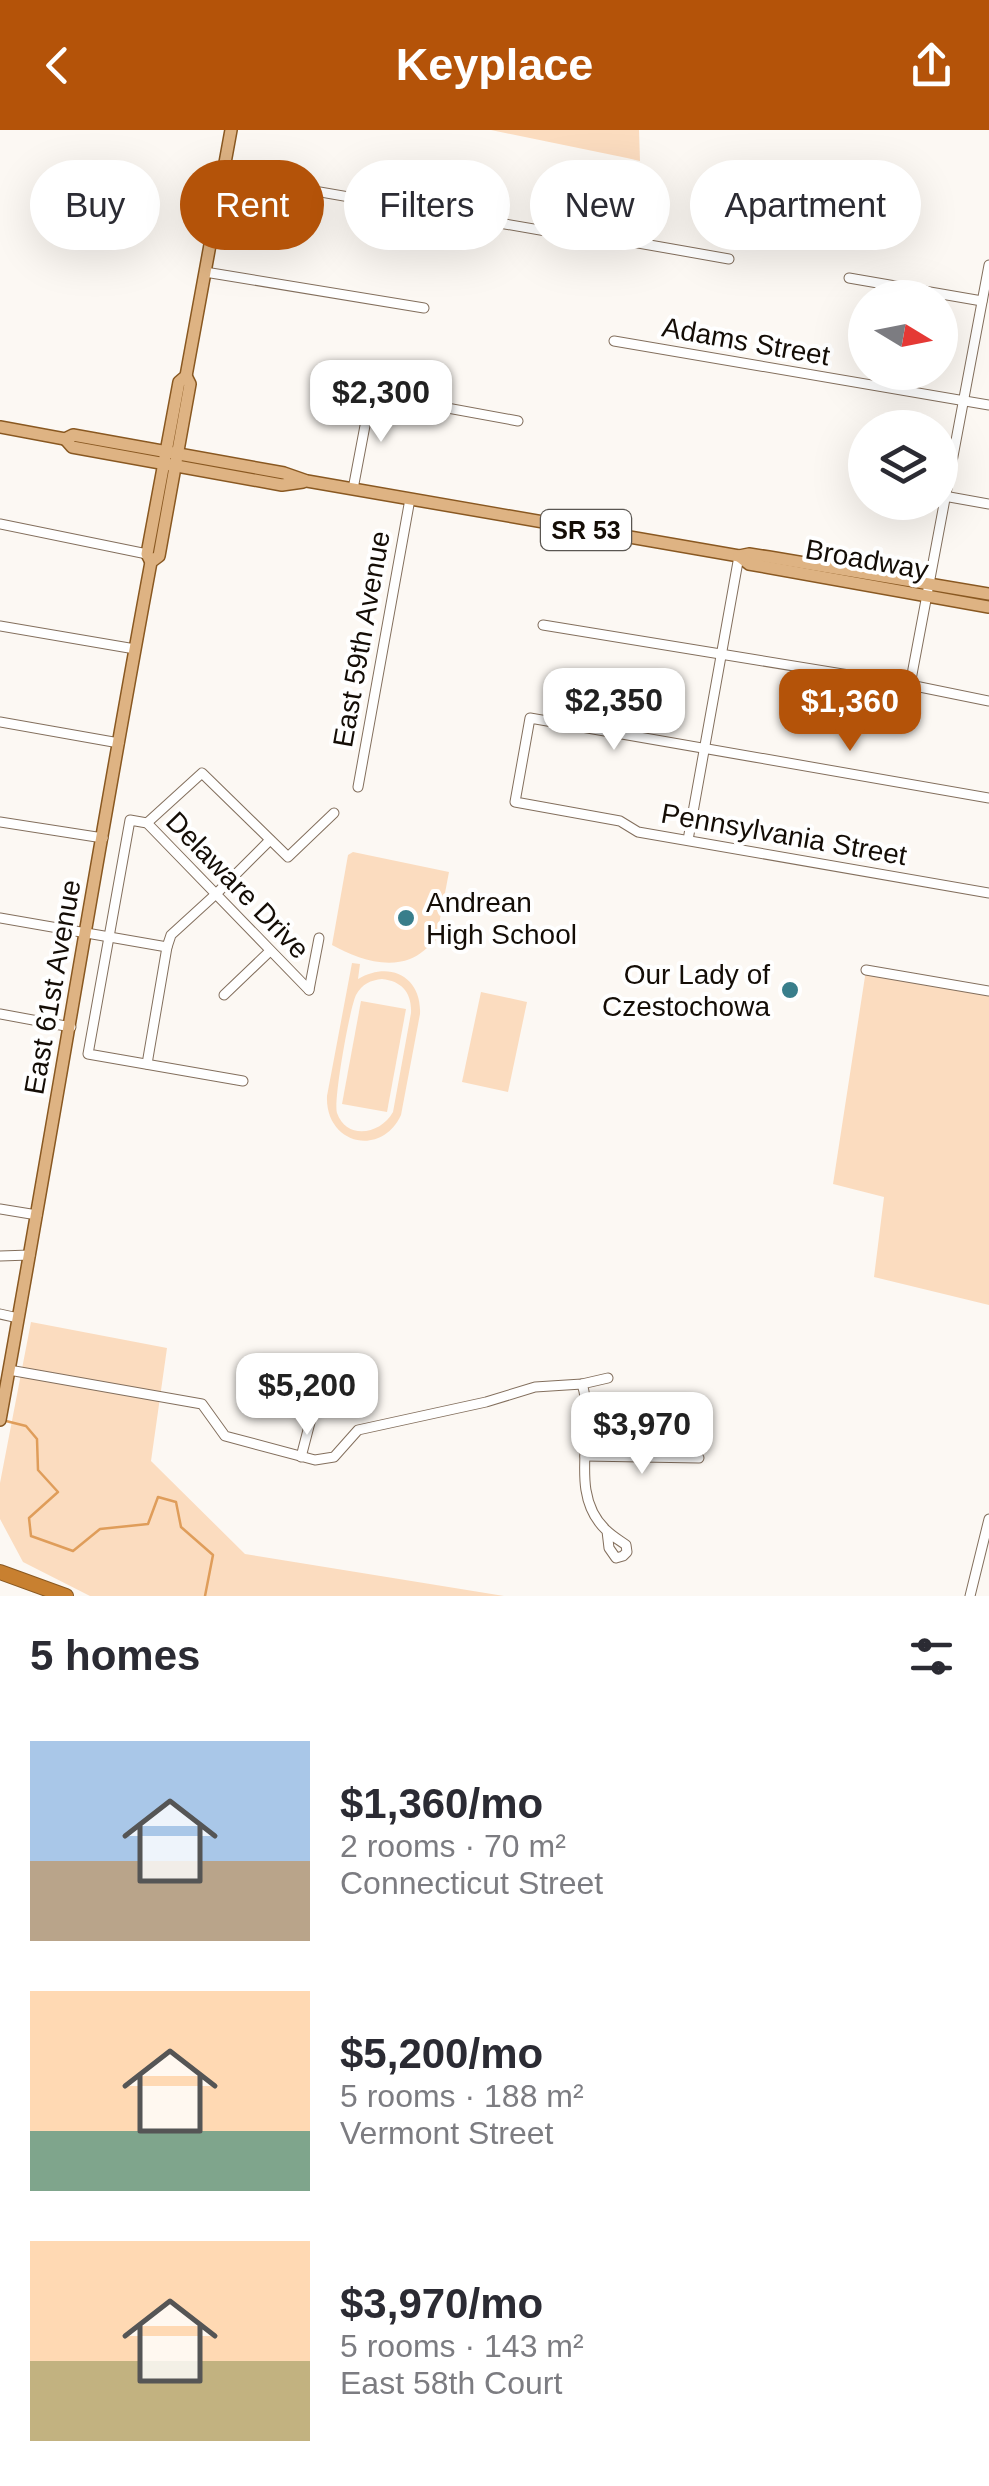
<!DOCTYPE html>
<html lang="en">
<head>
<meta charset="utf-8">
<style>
  body { margin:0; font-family:Helvetica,sans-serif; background:#f2f2f3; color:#2b2b33; height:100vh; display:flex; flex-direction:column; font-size:38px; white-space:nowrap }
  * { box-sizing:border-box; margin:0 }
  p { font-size:32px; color:#7c7c81 }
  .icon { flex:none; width:55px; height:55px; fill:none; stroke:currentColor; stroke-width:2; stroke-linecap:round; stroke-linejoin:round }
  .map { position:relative; height:1466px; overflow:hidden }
  .drawer { display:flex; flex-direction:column; background:#fff; flex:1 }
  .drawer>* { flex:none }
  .top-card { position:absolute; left:30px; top:30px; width:930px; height:90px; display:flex; gap:20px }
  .needle { width:65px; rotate:100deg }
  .controls { position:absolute; left:848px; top:150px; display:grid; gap:20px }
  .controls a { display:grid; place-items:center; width:110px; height:110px; border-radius:50%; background:#fff; box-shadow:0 10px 40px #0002; font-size:50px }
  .price { position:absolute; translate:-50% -85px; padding:0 22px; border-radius:20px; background:#fff; color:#222; font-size:32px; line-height:65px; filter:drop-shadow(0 2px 5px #0008) }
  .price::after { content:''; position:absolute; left:50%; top:60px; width:30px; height:22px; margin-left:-15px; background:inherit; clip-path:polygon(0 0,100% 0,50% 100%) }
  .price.active { background:#b45309; color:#fff }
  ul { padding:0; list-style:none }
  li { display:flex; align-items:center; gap:30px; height:250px; padding:0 30px }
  li span { display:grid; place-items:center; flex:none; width:280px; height:200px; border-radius:0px; color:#555 }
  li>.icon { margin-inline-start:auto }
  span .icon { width:120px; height:120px; fill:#fffc; stroke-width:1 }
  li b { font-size:42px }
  h2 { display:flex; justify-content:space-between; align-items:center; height:120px; padding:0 30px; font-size:42px }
  .chip { padding:0 35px; border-radius:45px; background:#fff; box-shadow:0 10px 40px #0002; font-size:35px; line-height:90px }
  .chip.active { background:#b45309; color:#fff }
  header { display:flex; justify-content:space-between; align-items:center; height:130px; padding:0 30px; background:#b45309; color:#fff; font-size:45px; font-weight:600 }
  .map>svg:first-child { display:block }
  .green { fill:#fbdcbf; fill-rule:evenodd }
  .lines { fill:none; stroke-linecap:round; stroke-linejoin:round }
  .stream { stroke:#df9d5a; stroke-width:2.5 }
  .minor-casing { stroke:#836f5d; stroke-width:11 }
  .major-casing { stroke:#895821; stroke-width:14 }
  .highway-casing { stroke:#895821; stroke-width:16 }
  .minor { stroke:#fff; stroke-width:9 }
  .major { stroke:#deb383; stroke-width:11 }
  .highway { stroke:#c88030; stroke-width:14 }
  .poi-dot { fill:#397e8b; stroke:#fff; stroke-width:4 }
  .labels { text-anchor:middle; stroke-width:8; stroke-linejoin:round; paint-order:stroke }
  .shield { fill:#fff; stroke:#5a5651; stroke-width:2.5 }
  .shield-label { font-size:25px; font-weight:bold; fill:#140d06 }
  .street-label { font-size:28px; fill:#140d06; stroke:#fff }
  .poi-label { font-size:28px; fill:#140d06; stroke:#fff; text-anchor:start }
</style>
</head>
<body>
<header><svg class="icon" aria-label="back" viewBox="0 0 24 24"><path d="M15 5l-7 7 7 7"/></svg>Keyplace<svg class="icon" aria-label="share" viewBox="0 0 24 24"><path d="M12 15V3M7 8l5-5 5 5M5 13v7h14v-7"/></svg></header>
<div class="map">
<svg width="989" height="1466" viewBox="0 0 989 1466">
  <rect width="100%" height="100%" fill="#fcf8f3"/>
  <!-- green -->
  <g class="green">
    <polygon points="491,0 639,0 640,31 627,28"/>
    <path d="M 353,722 L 449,742 L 436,810 C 428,817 419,826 410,829 C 384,839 354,827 332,815 L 348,725 Z"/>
    <path d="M 352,833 L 360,834 L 358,849 C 390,830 422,847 420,884 L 401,985 C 381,1028 325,1014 327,966 ZM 382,849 C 402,851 412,863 411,883 L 393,982 C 381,1004 347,1011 337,983 C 333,971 350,877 356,865 C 362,854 371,850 382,849 Z"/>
    <polygon points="866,840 989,861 989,1175 874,1147 884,1067 833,1054"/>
    <polygon points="481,862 527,872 508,962 462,952"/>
    <polygon points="361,871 406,879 387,982 342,974"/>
    <polygon points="31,1192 167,1218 151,1331 245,1424 504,1466 90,1466 23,1432 0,1389 0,1353"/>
  </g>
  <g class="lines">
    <!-- stream -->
    <polyline class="stream" points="6,1291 26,1296 37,1309 38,1340 58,1362 29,1388 31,1406 73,1421 100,1399 148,1394 158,1367 176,1372 181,1397 213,1425 205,1466"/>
    <defs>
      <g id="minor">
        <polyline points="222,45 586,108 621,110 729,129"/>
        <polyline points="205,142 424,178"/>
        <polyline points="849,148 982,171"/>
        <polyline points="614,211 989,275"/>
        <polyline points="353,359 371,264 518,291"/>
        <polyline points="944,366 989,374"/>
        <polyline points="0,394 147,424"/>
        <polyline points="543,495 910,555 989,571"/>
        <polyline points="0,496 135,519"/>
        <polyline points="910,555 989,135"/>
        <polyline points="0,592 119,613"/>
        <polyline points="358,657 410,369"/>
        <polyline points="989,668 530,588 515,672 620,691 638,702 989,763"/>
        <polyline points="0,692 103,708"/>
        <polyline points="147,693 202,643 288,727 334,683"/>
        <polyline points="688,710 739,426"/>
        <polyline points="0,788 167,817"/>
        <polyline points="866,840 989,861"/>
        <polyline points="309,860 319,808"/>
        <polyline points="224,865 270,821"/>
        <polyline points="0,884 71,897"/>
        <polyline points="147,934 167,817 171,805 217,763 270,710"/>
        <polyline points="243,951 88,924 130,690 147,693 309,860"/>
        <polyline points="0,1079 37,1085"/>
        <polyline points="0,1126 30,1125"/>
        <polyline points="0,1184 18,1188"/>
        <polyline points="9,1240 202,1274 225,1306 315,1330 334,1327 358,1300 486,1272 535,1257 582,1254 608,1248"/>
        <path d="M 582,1254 C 597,1300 566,1362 606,1400 C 612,1406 619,1410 626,1415 L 627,1422 L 623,1426 L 616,1428 L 609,1418 L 607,1401"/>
        <polyline points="585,1326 699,1328"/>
        <polyline points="301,1327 314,1277"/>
        <polyline points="970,1466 989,1389"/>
      </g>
      <g id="major">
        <polyline points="0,297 65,309 73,305 284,343 307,351 739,426 749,424 769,427 989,464"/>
        <polyline points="65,309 72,317 282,355 303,352"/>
        <polyline points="739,426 749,434 989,477"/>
        <polyline points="151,432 147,424 179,252 186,246 231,0"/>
        <path d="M 0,1290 C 52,1004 98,717 151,432 L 159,426 L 190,254 L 186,246"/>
      </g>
      <polyline id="highway" points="0,1442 66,1466"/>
    </defs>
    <!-- minor casing -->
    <use href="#minor" class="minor-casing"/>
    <!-- major casing -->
    <use href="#major" class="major-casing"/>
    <!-- highway casing -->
    <use href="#highway" class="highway-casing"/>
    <!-- minor -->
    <use href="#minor" class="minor"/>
    <!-- major -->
    <use href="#major" class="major"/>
    <!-- highway -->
    <use href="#highway" class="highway"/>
  </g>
  <!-- markers -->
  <g class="poi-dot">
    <circle cx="406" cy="788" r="10"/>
    <circle cx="790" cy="860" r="10"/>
  </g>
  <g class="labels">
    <!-- shield labels -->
    <rect class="shield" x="541" y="380" width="90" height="40" rx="8"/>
    <g class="shield-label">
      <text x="586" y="409">SR 53</text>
    </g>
    <!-- street labels -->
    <g class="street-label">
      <text transform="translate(746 211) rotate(10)" y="10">Adams Street</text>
      <text transform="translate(867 429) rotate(10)" y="10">Broadway</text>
      <text transform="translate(361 509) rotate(-80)" y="10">East 59th Avenue</text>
      <text transform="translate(784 704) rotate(10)" y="10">Pennsylvania Street</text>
      <text transform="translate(238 755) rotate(46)" y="10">Delaware Drive</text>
      <text transform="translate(52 857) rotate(-80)" y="10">East 61st Avenue</text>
    </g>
    <!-- poi labels -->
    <g class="poi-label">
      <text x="426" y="782">Andrean<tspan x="426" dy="32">High School</tspan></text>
      <text x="770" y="854" text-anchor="end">Our Lady of<tspan x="770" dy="32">Czestochowa</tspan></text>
    </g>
  </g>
</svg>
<div class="controls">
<a><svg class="needle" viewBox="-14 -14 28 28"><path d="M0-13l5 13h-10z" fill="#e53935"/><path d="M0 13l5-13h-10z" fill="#7c7c81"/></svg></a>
<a><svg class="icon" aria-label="layers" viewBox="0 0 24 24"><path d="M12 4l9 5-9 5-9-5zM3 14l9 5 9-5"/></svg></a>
</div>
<b class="price" style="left:381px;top:315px">$2,300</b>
<b class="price" style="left:614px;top:623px">$2,350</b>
<b class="price active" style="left:850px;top:624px">$1,360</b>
<b class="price" style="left:307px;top:1308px">$5,200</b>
<b class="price" style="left:642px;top:1347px">$3,970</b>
<div class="top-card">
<a class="chip">Buy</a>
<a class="chip active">Rent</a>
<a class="chip">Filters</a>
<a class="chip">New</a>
<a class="chip">Apartment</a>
</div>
</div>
<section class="drawer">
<h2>5 homes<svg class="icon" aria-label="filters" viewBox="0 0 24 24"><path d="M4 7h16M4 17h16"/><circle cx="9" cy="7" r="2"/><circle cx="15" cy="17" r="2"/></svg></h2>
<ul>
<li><span style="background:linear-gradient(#a9c7e8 60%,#b9a48a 0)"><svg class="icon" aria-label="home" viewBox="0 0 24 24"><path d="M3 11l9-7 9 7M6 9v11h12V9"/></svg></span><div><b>$1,360/mo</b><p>2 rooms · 70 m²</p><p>Connecticut Street</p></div></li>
<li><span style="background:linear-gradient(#ffd9b3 70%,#7fa58c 0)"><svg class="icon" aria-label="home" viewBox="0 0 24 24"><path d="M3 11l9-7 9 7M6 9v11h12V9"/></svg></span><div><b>$5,200/mo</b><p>5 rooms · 188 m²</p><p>Vermont Street</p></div></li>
<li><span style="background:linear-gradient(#ffd9b3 60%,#c2b280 0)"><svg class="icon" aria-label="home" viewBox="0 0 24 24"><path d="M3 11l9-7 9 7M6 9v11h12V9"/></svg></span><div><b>$3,970/mo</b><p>5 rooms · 143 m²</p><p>East 58th Court</p></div></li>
</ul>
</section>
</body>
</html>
